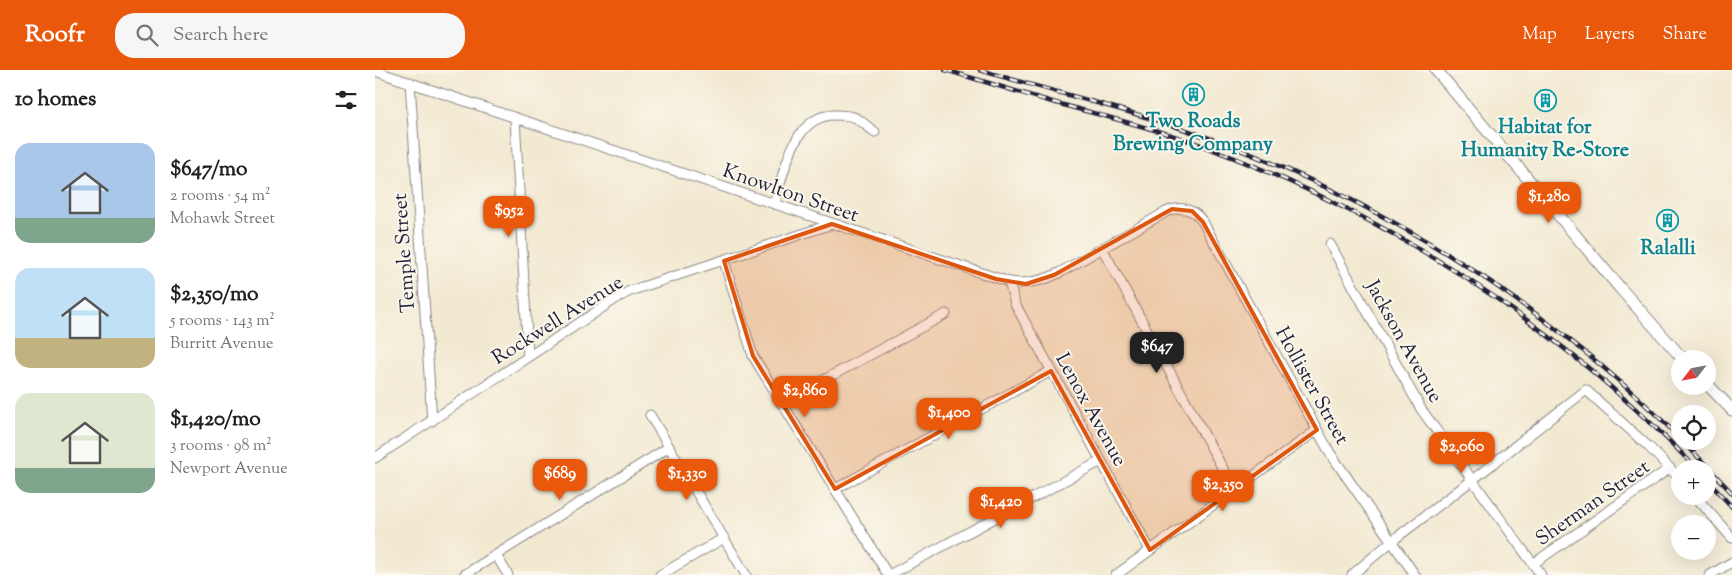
<!DOCTYPE html>
<html lang="en">
<head>
<meta charset="utf-8">
<style>
  body { margin:0; font-family:"Sorts Mill Goudy",serif; background:#f6f6f6; color:#202124; height:100vh; display:flex; flex-direction:column; font-size:19px; white-space:nowrap }
  * { box-sizing:border-box; margin:0 }
  p { font-size:16px; color:#757577 }
  .icon { flex:none; width:28px; height:28px; fill:none; stroke:currentColor; stroke-width:2; stroke-linecap:round; stroke-linejoin:round }
  .map { position:relative; flex:1; overflow:hidden }
  .side { display:flex; flex-direction:column; background:#fff; width:375px }
  .side>* { flex:none }
  .needle { width:32px; rotate:238deg }
  .buttons { position:absolute; left:1296px; top:280px; display:grid; gap:10px }
  .buttons a { display:grid; place-items:center; width:45px; height:45px; border-radius:50%; background:#fff; box-shadow:0 5px 20px #0002; font-size:25px }
  .price { position:absolute; translate:-50% -42px; padding:0 11px; border-radius:10px; background:#ea580c; color:#fff; font-size:16px; line-height:32px; filter:drop-shadow(0 1px 2px #0008) }
  .price::after { content:''; position:absolute; left:50%; top:30px; width:15px; height:11px; margin-left:-8px; background:inherit; clip-path:polygon(0 0,100% 0,50% 100%) }
  .price.current { background:#222; color:#fff }
  ul { padding:0; list-style:none }
  li { display:flex; align-items:center; gap:15px; height:125px; padding:0 15px }
  li span { display:grid; place-items:center; flex:none; width:140px; height:100px; border-radius:15px; color:#555 }
  li>.icon { margin-inline-start:auto }
  span .icon { width:60px; height:60px; fill:#fffc; stroke-width:1 }
  li b { font-size:21px }
  h2 { display:flex; justify-content:space-between; align-items:center; height:60px; padding:0 15px; font-size:21px }
  header { display:flex; align-items:center; gap:30px; box-sizing:border-box; height:70px; padding:0 25px; background:#ea580c; color:#fff }
  header strong { font-size:24px }
  nav { display:flex; gap:28px; margin-inline-start:auto; font-size:18px }
  .search { width:350px; height:45px; background:#f6f6f6; display:flex; align-items:center; gap:12px; box-sizing:border-box; padding:0 18px; border-radius:20px; color:#757577; font-size:19px }
  main { display:flex; flex:1; min-height:0 }
  .map>svg:first-child { display:block }
  .lines { fill:none; stroke-linecap:round; stroke-linejoin:round }
  .minor-casing { stroke:#8a8686; stroke-width:11 }
  .major-casing { stroke:#8a8686; stroke-width:13 }
  .minor { stroke:#fff; stroke-width:9 }
  .major { stroke:#fff; stroke-width:11 }
  .rail-casing { stroke:#22223b; stroke-width:4.5 }
  .rail { stroke:#fbf7ec; stroke-width:2.5; stroke-dasharray:8; stroke-linecap:butt }
  .marked { fill:#de560e; fill-opacity:0.2; stroke:#de560e; stroke-width:4; stroke-linejoin:round }
  .labels { text-anchor:middle; stroke-width:4; stroke-linejoin:round; paint-order:stroke }
  .culture-label { font-size:20px; font-weight:bold; fill:#0d838f; stroke:#fbf7ec }
  .street-label { font-size:20px; fill:#22223b; stroke:#fbf7ec }
</style>
</head>
<body>
<header>
<strong>Roofr</strong>
<div class="search"><svg class="icon" aria-label="search" viewBox="0 0 24 24"><circle cx="10" cy="10" r="6"/><path d="M15 15l6 6"/></svg>Search here</div>
<nav><a>Map</a><a>Layers</a><a>Share</a></nav>
</header>
<main>
<section class="side">
<h2>10 homes<svg class="icon" aria-label="filters" viewBox="0 0 24 24"><path d="M4 7h16M4 17h16"/><circle cx="9" cy="7" r="2"/><circle cx="15" cy="17" r="2"/></svg></h2>
<ul>
<li><span style="background:linear-gradient(#a9c7e8 75%,#7fa58c 0)"><svg class="icon" aria-label="home" viewBox="0 0 24 24"><path d="M3 11l9-7 9 7M6 9v11h12V9"/></svg></span><div><b>$647/mo</b><p>2 rooms · 54 m²</p><p>Mohawk Street</p></div></li>
<li><span style="background:linear-gradient(#bfe0f5 70%,#c2b280 0)"><svg class="icon" aria-label="home" viewBox="0 0 24 24"><path d="M3 11l9-7 9 7M6 9v11h12V9"/></svg></span><div><b>$2,350/mo</b><p>5 rooms · 143 m²</p><p>Burritt Avenue</p></div></li>
<li><span style="background:linear-gradient(#dfe7d0 75%,#7fa58c 0)"><svg class="icon" aria-label="home" viewBox="0 0 24 24"><path d="M3 11l9-7 9 7M6 9v11h12V9"/></svg></span><div><b>$1,420/mo</b><p>3 rooms · 98 m²</p><p>Newport Avenue</p></div></li>
</ul>
</section>
<div class="map">
<svg width="1357" height="505" viewBox="0 0 1357 505">
  <rect width="100%" height="100%" fill="#fbf7ec"/>
  <filter id="ink" filterUnits="userSpaceOnUse"><feTurbulence type="fractalNoise" baseFrequency=".02" numOctaves="2"/><feDisplacementMap in="SourceGraphic" scale="10" xChannelSelector="R" yChannelSelector="G"/><feConvolveMatrix kernelMatrix="1 2 1 2 8 2 1 2 1" color-interpolation-filters="sRGB"/></filter>
  <filter id="wash" filterUnits="userSpaceOnUse"><feTurbulence type="fractalNoise" baseFrequency=".0096" numOctaves="4" result="noise"/><feDisplacementMap in="SourceGraphic" scale="20" xChannelSelector="R" yChannelSelector="G"/><feGaussianBlur stdDeviation="1.12" result="paint"/><feColorMatrix in="noise" values="0 0 0 0 0 0 0 0 0 0 0 0 0 0 0 0 0 1.4 0 .05"/><feComposite in="paint" operator="in"/></filter>
  <g filter="url(#wash)">
    <rect width="100%" height="100%" fill="#f2e9d1"/>
  </g>
  <g filter="url(#ink)">
    <g class="lines">
      <defs>
        <g id="minor">
          <path d="M 0,1 L 634,212 C 653,215 668,211 684,203 L 791,142 C 806,135 819,139 828,152 L 955,383 L 1040,505"/>
          <polyline points="35,12 57,351"/>
          <polyline points="140,48 153,286"/>
          <path d="M 399,134 C 409,103 418,45 459,45 C 466,45 475,45 481,48 C 488,52 494,58 500,62"/>
          <polyline points="955,174 1046,339 1166,505"/>
          <polyline points="727,178 859,419"/>
          <polyline points="349,191 378,286 513,505"/>
          <polyline points="634,212 640,234 775,480"/>
          <polyline points="406,333 571,244"/>
          <polyline points="275,345 371,505"/>
          <polyline points="0,388 242,228 255,221 457,154"/>
          <polyline points="460,419 676,301"/>
          <polyline points="1320,426 1357,468"/>
          <polyline points="121,485 133,505"/>
          <polyline points="1158,494 1295,398"/>
          <polyline points="89,505 294,377"/>
          <polyline points="285,505 349,468"/>
          <polyline points="514,505 726,391"/>
          <polyline points="741,505 942,360"/>
          <polyline points="977,505 1017,471 1105,404 1211,320 1274,377 1305,409"/>
          <polyline points="1335,505 1357,492"/>
        </g>
        <g id="major">
          <polyline points="1061,0 1245,218 1308,289"/>
          <polyline points="1332,314 1357,340"/>
        </g>
      </defs>
      <!-- minor casing -->
      <use href="#minor" class="minor-casing"/>
      <!-- major casing -->
      <use href="#major" class="major-casing"/>
      <!-- minor -->
      <use href="#minor" class="minor"/>
      <!-- major -->
      <use href="#major" class="major"/>
      <defs>
        <g id="rail">
          <path d="M 570,0 C 605,10 639,21 674,31 C 720,44 767,55 812,70 C 1005,139 1180,251 1322,399"/>
          <path d="M 605,0 C 674,21 745,37 814,61 C 997,124 1168,231 1305,368"/>
          <polyline points="1308,371 1357,423"/>
          <polyline points="1332,410 1357,437"/>
        </g>
      </defs>
      <!-- rail casing -->
      <use href="#rail" class="rail-casing"/>
      <!-- rail -->
      <use href="#rail" class="rail"/>
    </g>
  </g>
  <!-- marked area -->
  <path class="marked" d="M 797,139 L 817,141 L 828,152 L 942,360 L 775,480 L 676,301 L 460,419 L 378,286 L 349,191 L 457,154 L 621,209 L 651,214 L 679,205 Z"/>
  <!-- icons -->
  <defs>
    <symbol id="building-ring" viewBox="-11 -11 22 22"><circle r="9.5" fill="#fbf7ec" stroke="#0f9aa8" stroke-width="1.5"/><path d="M-4-6H4V6H1V3H-1V6H-4ZM-2.5-4.3h1.7v1.8h-1.7ZM.8-4.3h1.7v1.8H.8ZM-2.5-1h1.7V.8h-1.7ZM.8-1h1.7V.8H.8Z" fill="#0f9aa8"/></symbol>
  </defs>
  <g fill-rule="evenodd">
    <use href="#building-ring" x="806" y="12" width="25" height="25"/>
    <use href="#building-ring" x="1158" y="18" width="25" height="25"/>
    <use href="#building-ring" x="1280" y="138" width="25" height="25"/>
  </g>
  <g class="labels">
    <!-- culture labels -->
    <g class="culture-label">
      <text x="818" y="57">Two Roads<tspan x="818" dy="23">Brewing Company</tspan></text>
      <text x="1170" y="63">Habitat for<tspan x="1170" dy="23">Humanity Re-Store</tspan></text>
      <text x="1293" y="184">Ralalli</text>
    </g>
    <!-- street labels -->
    <g class="street-label">
      <text transform="translate(416 122) rotate(19)" y="7">Knowlton Street</text>
      <text transform="translate(28 183) rotate(-94)" y="7">Temple Street</text>
      <text transform="translate(182 249) rotate(-32)" y="7">Rockwell Avenue</text>
      <text transform="translate(1030 271) rotate(61)" y="7">Jackson Avenue</text>
      <text transform="translate(938 315) rotate(61)" y="7">Hollister Street</text>
      <text transform="translate(717 339) rotate(61)" y="7">Lenox Avenue</text>
      <text transform="translate(1217 432) rotate(-35)" y="7">Sherman Street</text>
    </g>
  </g>
</svg>
<div class="buttons">
<a><svg class="needle" viewBox="-14 -14 28 28"><path d="M0-13l5 13h-10z" fill="#e53935"/><path d="M0 13l5-13h-10z" fill="#757577"/></svg></a>
<a><svg class="icon" aria-label="locate" viewBox="0 0 24 24"><circle cx="12" cy="12" r="6"/><path d="M12 2v4M12 18v4M2 12h4M18 12h4"/></svg></a>
<a>+</a>
<a>−</a>
</div>
<b class="price" style="left:1174px;top:154px">$1,280</b>
<b class="price" style="left:134px;top:168px">$952</b>
<b class="price current" style="left:782px;top:304px">$647</b>
<b class="price" style="left:430px;top:348px">$2,860</b>
<b class="price" style="left:574px;top:370px">$1,400</b>
<b class="price" style="left:1087px;top:404px">$2,060</b>
<b class="price" style="left:185px;top:431px">$689</b>
<b class="price" style="left:312px;top:431px">$1,330</b>
<b class="price" style="left:848px;top:442px">$2,350</b>
<b class="price" style="left:626px;top:459px">$1,420</b>
</div>
</main>
</body>
</html>
